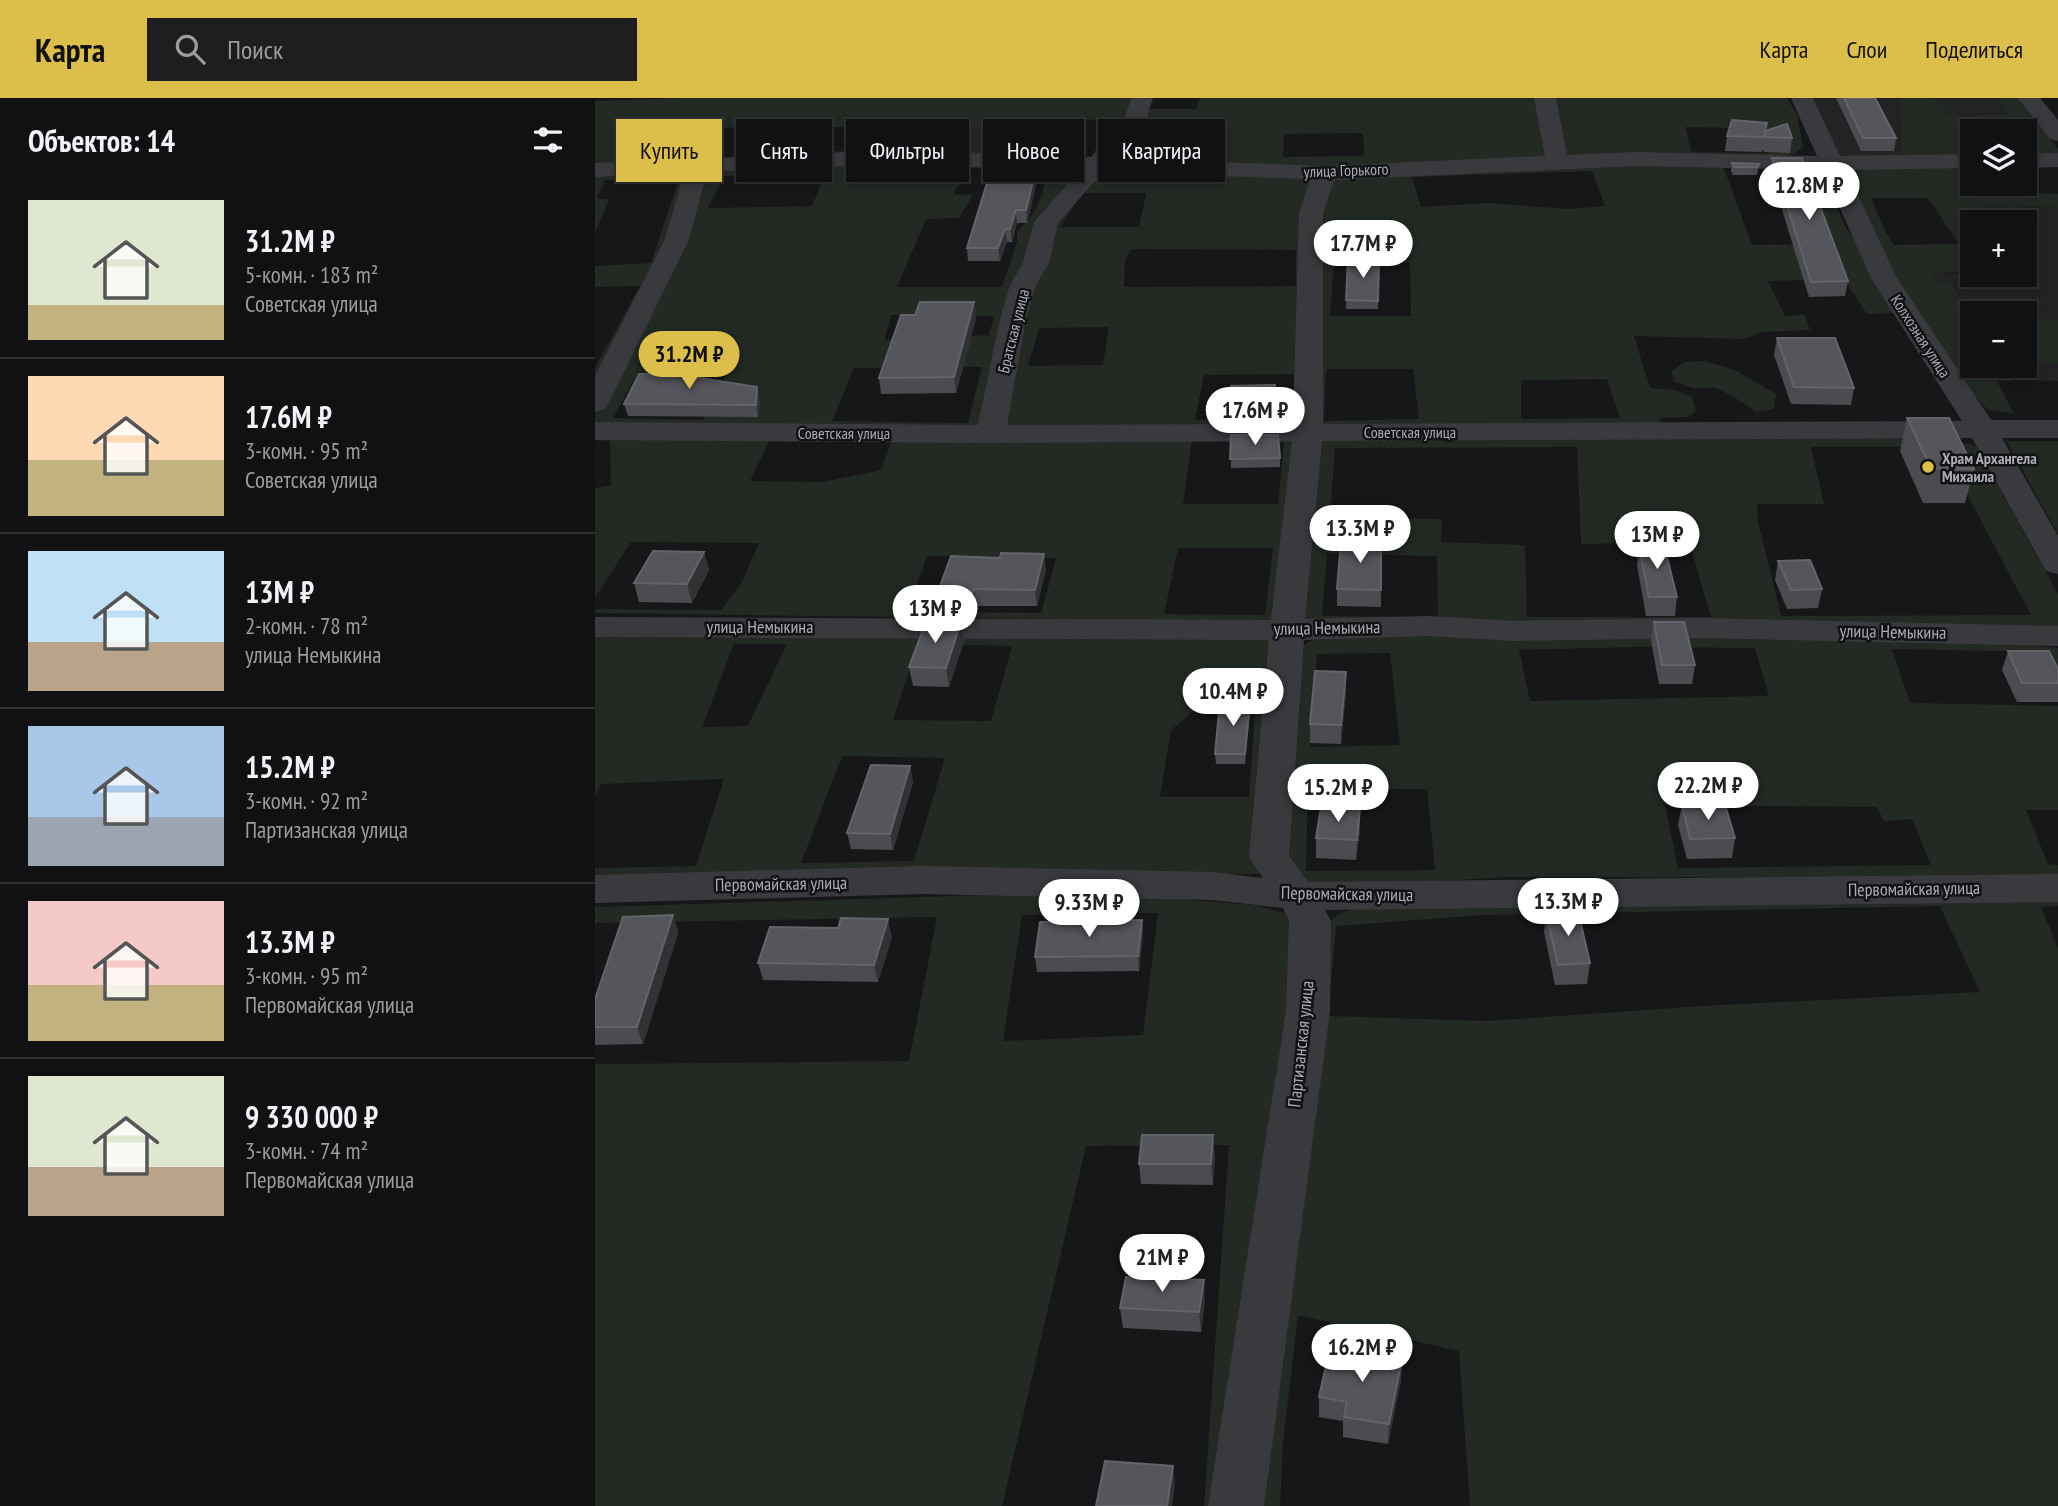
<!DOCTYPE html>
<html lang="ru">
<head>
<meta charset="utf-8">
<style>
  body { margin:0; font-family:"PT Sans Narrow",sans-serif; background:#1e1e20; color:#f1f3f6; height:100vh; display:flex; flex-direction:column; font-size:26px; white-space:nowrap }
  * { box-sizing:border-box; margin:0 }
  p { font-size:23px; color:#9c9d9f }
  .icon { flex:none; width:38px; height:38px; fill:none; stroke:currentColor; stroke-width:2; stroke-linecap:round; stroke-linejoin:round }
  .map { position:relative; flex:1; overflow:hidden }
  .side { display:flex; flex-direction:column; background:#111012; width:595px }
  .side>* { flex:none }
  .banner { position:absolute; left:21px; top:21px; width:665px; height:63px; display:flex; gap:14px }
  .buttons { position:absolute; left:1365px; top:21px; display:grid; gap:14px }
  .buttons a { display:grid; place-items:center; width:77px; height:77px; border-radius:0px; background:#111012; box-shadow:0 4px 10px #0003,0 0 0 2px #303032; font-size:35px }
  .price { position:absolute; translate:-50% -60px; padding:0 16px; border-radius:24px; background:#fff; color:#222; font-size:23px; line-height:46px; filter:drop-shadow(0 2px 4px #0008) }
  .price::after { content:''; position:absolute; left:50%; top:42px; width:21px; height:16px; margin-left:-10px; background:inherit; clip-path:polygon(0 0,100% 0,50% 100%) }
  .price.current { background:#dcbe4a; color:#111 }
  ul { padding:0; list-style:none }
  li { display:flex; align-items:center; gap:21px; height:175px; padding:0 28px }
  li+li { border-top:2px solid #303032 }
  li span { display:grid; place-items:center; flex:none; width:196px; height:140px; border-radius:0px; color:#555 }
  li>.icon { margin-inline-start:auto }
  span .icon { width:84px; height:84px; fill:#fffc; stroke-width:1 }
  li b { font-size:30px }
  h2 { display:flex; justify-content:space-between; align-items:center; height:84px; padding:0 28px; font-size:30px }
  .pill { padding:0 24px; border-radius:0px; background:#111012; box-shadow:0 4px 10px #0003,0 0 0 2px #303032; font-size:24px; line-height:63px }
  .pill.current { background:#dcbe4a; color:#111 }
  header { display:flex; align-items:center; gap:42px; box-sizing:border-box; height:98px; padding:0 35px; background:#dcbe4a; color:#111 }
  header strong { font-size:33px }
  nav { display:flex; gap:38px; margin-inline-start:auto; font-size:24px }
  .search { width:490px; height:63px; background:#1e1e20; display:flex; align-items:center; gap:18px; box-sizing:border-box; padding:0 24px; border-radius:0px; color:#9c9d9f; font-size:26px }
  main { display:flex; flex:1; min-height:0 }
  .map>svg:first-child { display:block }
  .built { fill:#232325 }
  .green { fill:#232a24; fill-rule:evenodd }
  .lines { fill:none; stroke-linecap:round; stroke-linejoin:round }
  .street { fill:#3a3a3e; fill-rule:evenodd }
  .wall { fill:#4b4b50 }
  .shaded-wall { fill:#323235 }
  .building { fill:#55565b; stroke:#636369; stroke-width:2 }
  .poi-dot { fill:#dcbe4a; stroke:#121113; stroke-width:2.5 }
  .labels { text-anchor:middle; stroke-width:5; stroke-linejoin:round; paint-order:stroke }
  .far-street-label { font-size:16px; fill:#aaacb6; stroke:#121113 }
  .far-poi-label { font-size:16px; font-weight:bold; fill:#aaacb6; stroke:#121113; text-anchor:start }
  .street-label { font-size:18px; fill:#aaacb6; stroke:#121113 }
</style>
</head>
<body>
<header>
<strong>Карта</strong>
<div class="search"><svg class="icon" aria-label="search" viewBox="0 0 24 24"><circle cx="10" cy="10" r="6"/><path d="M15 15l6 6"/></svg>Поиск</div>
<nav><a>Карта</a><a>Слои</a><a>Поделиться</a></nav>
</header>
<main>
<section class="side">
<h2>Объектов: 14<svg class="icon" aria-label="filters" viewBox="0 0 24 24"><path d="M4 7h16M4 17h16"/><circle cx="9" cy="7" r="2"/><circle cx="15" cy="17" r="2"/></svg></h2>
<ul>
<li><span style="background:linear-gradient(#dfe7d0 75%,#c2b280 0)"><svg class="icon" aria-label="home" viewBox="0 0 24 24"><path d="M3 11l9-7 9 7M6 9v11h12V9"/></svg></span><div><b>31.2M ₽</b><p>5-комн. · 183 m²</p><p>Советская улица</p></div></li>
<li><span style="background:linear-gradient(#ffd9b3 60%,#c2b280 0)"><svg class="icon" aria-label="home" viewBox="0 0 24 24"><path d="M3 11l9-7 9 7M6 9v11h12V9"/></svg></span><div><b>17.6M ₽</b><p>3-комн. · 95 m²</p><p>Советская улица</p></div></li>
<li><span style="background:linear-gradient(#bfe0f5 65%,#b9a48a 0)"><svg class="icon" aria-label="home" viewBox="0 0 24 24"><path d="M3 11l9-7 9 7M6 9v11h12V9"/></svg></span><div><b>13M ₽</b><p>2-комн. · 78 m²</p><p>улица Немыкина</p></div></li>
<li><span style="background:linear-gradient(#a9c7e8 65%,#9aa5b1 0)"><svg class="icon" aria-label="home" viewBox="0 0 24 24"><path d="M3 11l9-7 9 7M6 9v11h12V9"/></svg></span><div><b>15.2M ₽</b><p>3-комн. · 92 m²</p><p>Партизанская улица</p></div></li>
<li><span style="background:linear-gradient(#f6c9c9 60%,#c2b280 0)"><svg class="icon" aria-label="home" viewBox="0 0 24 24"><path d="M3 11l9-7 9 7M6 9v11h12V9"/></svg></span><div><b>13.3M ₽</b><p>3-комн. · 95 m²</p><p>Первомайская улица</p></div></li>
<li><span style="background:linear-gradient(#dfe7d0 65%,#b9a48a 0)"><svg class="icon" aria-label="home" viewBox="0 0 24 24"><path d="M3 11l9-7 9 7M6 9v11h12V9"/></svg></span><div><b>9 330 000 ₽</b><p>3-комн. · 74 m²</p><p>Первомайская улица</p></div></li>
</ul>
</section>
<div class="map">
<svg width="1463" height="1408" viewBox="0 0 1463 1408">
  <rect width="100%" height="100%" fill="#171618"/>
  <!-- built -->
  <g class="built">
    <polygon points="1218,0 1320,0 1305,1 1306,56 1240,55"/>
    <polygon points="1339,0 1403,0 1413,16 1355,18"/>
    <polygon points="1385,108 1463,109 1463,283 1402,282 1393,268 1430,268 1430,215 1377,215 1377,241 1336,175 1430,177 1430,174 1434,173 1430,167 1430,124 1397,124"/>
  </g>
  <!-- green -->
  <g class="green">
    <path d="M 88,0 L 542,0 L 533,27 L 498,65 L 324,56 L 0,70 L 0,3 ZM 421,21 L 514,22 L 514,23 L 496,61 L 403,56 ZM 149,29 L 138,60 L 64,63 L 80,32 ZM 189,29 L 254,29 L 248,53 L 183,57 Z"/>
    <path d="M 551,0 L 553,11 L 601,11 L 605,0 L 946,0 L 957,60 L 773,70 L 513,65 ZM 546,27 L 592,28 L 584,60 L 534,59 ZM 768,35 L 769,58 L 688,59 L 689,36 Z"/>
    <path d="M 954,0 L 1192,0 L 1202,17 L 1208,49 L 1199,56 L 1180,59 L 968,58 ZM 1091,29 L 1189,31 L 1194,51 L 1171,55 L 1096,54 Z"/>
    <polygon points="1305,0 1339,0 1356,18 1413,16 1403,0 1424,0 1463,51 1463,56 1430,60 1430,33 1377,33 1377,61 1245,63 1240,55 1306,56"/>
    <path d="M 295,61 L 484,70 L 437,139 L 391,332 L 0,329 L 0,317 L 47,227 L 107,72 ZM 375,70 L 444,73 L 451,79 C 447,101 439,120 422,133 L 422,144 L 407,189 L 302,189 L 331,121 L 364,120 L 378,97 L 358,96 ZM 232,72 L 217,108 L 113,110 L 129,78 ZM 296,217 L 399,218 L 394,237 L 290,242 ZM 387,269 L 373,325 L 237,323 L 259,270 ZM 43,274 L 54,274 L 131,278 L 108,322 L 18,320 Z"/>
    <path d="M 1016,64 C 1053,64 1205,58 1228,74 L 1248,124 L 1303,215 L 1272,216 L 1249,181 L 1173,183 L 1190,218 L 1210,217 L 1215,232 L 1168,234 L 1149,241 L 1039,238 L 1055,290 L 1081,292 L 1097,299 L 1101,313 L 1093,319 L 1065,320 L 1067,328 L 718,330 L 722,113 L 733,82 L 747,77 L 829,71 ZM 1128,68 L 1206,69 L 1229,117 L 1225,124 L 1240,146 L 1157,147 ZM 997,73 L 1010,108 L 973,111 L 894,105 L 826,109 L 817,79 ZM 739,164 L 815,165 L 816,218 L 735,218 ZM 731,271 L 818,271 L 824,321 L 729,323 ZM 1012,281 L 1025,320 L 926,321 L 926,282 Z"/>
    <path d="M 1377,65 L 1377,86 L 1435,85 L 1442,95 L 1463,96 L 1463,109 L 1386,108 L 1397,124 L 1377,124 L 1377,174 L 1337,175 L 1343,186 L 1357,186 L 1377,219 L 1377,268 L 1408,268 L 1417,283 L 1402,283 L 1419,316 L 1392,311 L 1376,294 L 1299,176 L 1247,68 ZM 1276,100 L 1333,100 L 1364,146 L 1299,147 L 1290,133 Z"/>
    <polygon points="93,72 76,141 0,293 0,270 45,188 0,189 0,168 56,165 82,88 81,81 10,82 2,101 14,101 0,135 0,75"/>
    <path d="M 503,74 L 717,78 L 705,330 L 428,331 L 410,327 L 408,300 L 450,138 ZM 487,95 L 551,95 L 544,129 L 465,129 ZM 536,151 L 701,152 L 701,188 L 529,189 L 530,162 ZM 514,229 L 508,267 L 433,268 L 444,230 ZM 609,277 L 699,276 L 699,321 L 600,322 Z"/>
    <polygon points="1430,220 1463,221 1463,266 1444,266 1430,236"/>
    <polygon points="1109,263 1140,272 1181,296 1179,311 1161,314 1139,299 1121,290 1098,290 1078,283 1077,273 1090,264"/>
    <path d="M 0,336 L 703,338 L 681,524 L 0,515 L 0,511 L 126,512 L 147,484 L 164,445 L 36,444 L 0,500 L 0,390 L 16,387 L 15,343 L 0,342 ZM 597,342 L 689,345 L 683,406 L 588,406 ZM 174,343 L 296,344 L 296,345 L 286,372 L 228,384 L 155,383 ZM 583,450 L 678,450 L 670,517 L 569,516 ZM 332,458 L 461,460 L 461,461 L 446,515 L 312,514 Z"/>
    <path d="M 1343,338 L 1381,348 L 1463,496 L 1463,532 L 699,525 L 720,339 ZM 982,349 L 986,446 L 1094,444 L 1116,519 L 932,519 L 930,447 L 846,444 L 847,421 L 735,419 L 740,350 ZM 1216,349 L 1347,349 L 1436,517 L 1186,518 L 1163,423 L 1162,406 L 1229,406 ZM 732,456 L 842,458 L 843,519 L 727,518 Z"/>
    <polygon points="1411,343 1463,343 1463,436"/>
    <path d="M 816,536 L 1375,541 L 1463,550 L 1463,571 L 1454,554 L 1297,551 L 1315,605 L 1463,608 L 1463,712 L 1431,712 L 1453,766 L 1463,767 L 1463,779 L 913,779 L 723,790 L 689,771 L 705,550 L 717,542 ZM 1040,549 L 1160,550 L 1174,598 L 935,603 L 924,552 ZM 795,555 L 805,647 L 715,649 L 722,556 ZM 713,691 L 832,691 L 840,772 L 711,773 ZM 1070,707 L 1282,709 L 1289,723 L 1317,721 L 1336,767 L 1083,770 Z"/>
    <path d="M 0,537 L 680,537 L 664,776 L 327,775 L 0,784 L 0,770 L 101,768 L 129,681 L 6,686 L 0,698 ZM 139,546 L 192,546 L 153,628 L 107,629 ZM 323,546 L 417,548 L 396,623 L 298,622 ZM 662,588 L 654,699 L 565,699 L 576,632 L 628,589 ZM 247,658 L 350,660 L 319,763 L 206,765 Z"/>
    <path d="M 490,794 L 659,807 L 690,815 L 699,834 L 702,875 L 626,1408 L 609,1408 L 634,1047 L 491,1048 L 407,1408 L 0,1408 L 0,966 L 314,963 L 342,819 L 1,825 L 0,828 L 0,809 ZM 563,815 L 548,937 L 408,943 L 427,817 Z"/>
    <path d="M 1463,797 L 1463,808 L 1446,809 L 1463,850 L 1463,1408 L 875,1408 L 864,1253 L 703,1217 L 688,1345 L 685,1408 L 656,1408 L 727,831 L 744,816 L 764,808 ZM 1345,808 L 1385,894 L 1107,908 L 893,923 L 733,918 L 741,828 L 888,817 Z"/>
  </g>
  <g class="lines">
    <!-- street -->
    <g class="street">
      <path d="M 536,0 L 558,0 L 550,25 L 520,60 L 729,68 L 950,58 L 939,0 L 961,0 L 972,57 L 1041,54 L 1222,58 L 1196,0 L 1218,0 L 1245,58 L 1377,56 L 1377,70 L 1251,72 L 1302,180 L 1396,322 L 1463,322 L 1463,340 L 1407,340 L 1463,438 L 1463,476 L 1451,473 L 1447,466 L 1377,340 L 727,343 L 710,521 L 833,518 L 920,523 L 1108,520 L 1463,528 L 1463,548 L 1108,540 L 920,543 L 833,538 L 709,542 L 694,758 L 713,784 L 1463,776 L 1463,804 L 730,812 L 736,823 L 735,913 L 669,1408 L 613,1408 L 691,913 L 694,823 L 688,810 L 617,802 L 328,796 L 0,805 L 0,777 L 328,768 L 617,774 L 668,780 L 654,759 L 674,542 L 0,539 L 0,519 L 676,522 L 697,343 L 396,345 L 0,342 L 0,324 L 383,327 L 405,221 L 415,187 L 428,165 L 439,124 L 484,73 L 302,66 L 112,74 L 94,141 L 14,305 L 10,311 L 0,314 L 0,278 L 70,141 L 89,75 L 0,79 L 0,65 L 302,52 L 496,59 L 529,23 ZM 1041,68 L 1228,72 L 1276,180 L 1367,323 L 728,326 L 728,115 L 739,82 ZM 508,74 L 715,81 L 704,115 L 698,326 L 412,327 L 431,221 L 441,187 L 454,165 L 463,125 Z"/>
      <polygon points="1423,0 1445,0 1463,22 1463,43 1455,41"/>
      <polygon points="1463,55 1463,69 1430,70 1430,56"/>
    </g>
  </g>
  <!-- wall -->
  <g class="wall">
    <polygon points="1241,0 1281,0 1301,40 1299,53 1266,53"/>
    <polygon points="453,28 454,43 450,55 420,54 419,39"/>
    <polygon points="1171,33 1197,40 1195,55 1169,54 1167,51 1167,54 1130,53 1132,38"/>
    <polygon points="1177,60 1253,183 1250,198 1214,199 1175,73"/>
    <polygon points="443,62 444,74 432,125 422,125 417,144 412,144 405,163 373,163 372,150"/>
    <polygon points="1137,65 1164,66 1162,77 1138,77 1136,73"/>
    <polygon points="753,160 784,161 783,211 751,211"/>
    <polygon points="381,220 361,295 286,296 284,280"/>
    <polygon points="1182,240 1259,290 1256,307 1196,306 1179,257"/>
    <polygon points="165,302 163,319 33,318 29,306"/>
    <polygon points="636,306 681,306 681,323 636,324"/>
    <polygon points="1312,320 1379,371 1370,405 1328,405 1305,353"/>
    <polygon points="636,337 685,360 685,369 636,370"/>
    <polygon points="1044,448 1082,499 1080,518 1051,518 1042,467"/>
    <polygon points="109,454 114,472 97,505 44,504 39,485"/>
    <polygon points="1183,463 1227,491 1223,510 1192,511 1180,482"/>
    <polygon points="451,471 442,508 381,508 378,518 343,518 340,502"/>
    <polygon points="742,491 786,492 786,509 742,508"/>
    <polygon points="366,524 369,543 354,589 318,588 314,569"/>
    <polygon points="1059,524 1100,567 1097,586 1064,586 1056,543"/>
    <polygon points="1413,553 1463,571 1463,604 1422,604 1407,572"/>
    <polygon points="751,574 751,593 746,646 715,645 715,626"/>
    <polygon points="655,613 650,666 621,666 620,656"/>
    <polygon points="315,668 318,684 298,752 256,751 252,735"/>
    <polygon points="1087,707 1140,740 1137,760 1092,761 1083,727"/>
    <polygon points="765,731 761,762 721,760 721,740"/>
    <polygon points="951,814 995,865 992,886 960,887 949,834"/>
    <polygon points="78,817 83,835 48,946 0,947 0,901"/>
    <polygon points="547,822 548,836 544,873 442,874 440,859"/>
    <polygon points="297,839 283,884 168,882 163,865"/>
    <polygon points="620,1057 618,1087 546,1086 544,1066"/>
    <polygon points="610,1202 606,1234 528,1230 525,1210"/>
    <polygon points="807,1262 806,1282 793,1346 748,1339 748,1323 724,1319 724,1299"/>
  </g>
  <!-- shaded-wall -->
  <g class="shaded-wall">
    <polygon points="453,28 454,43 450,55 449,40"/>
    <polygon points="443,62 444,74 432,125 431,112"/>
    <polygon points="421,112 422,125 417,144 415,131"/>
    <polygon points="410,131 412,144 405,163 403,150"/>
    <polygon points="379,204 381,220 361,295 359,279"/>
    <polygon points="162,289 165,302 163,319 161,307"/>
    <polygon points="109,454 114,472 97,505 92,486"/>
    <polygon points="449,456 451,471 442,508 440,492"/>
    <polygon points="379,491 381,508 378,518 375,502"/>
    <polygon points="366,524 369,543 354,589 351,570"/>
    <polygon points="751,574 751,593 746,646 746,627"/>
    <polygon points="655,603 655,613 650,666 650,656"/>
    <polygon points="315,668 318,684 298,752 295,736"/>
    <polygon points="765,711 765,731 761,762 762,742"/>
    <polygon points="78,817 83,835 48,946 42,929"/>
    <polygon points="293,821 297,839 283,884 279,867"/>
    <polygon points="547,822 548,836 544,873 543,858"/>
    <polygon points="618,1037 620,1057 618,1087 616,1066"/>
    <polygon points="609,1182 610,1202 606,1234 604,1214"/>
    <polygon points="807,1262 806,1282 793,1346 794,1326"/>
    <polygon points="578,1368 580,1388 577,1408 572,1408"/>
  </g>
  <!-- building -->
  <g class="building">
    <polygon points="1249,0 1280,0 1301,40 1268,40"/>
    <polygon points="1137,22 1172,25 1170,33 1192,26 1197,40 1171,39 1170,36 1169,39 1132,38"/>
    <polygon points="425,27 453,28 449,40 419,39"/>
    <polygon points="1177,60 1207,60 1253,183 1216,184"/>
    <polygon points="399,62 443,62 431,112 421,112 415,131 410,131 403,150 372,150"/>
    <polygon points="1137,65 1164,66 1163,69 1139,69"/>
    <polygon points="753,160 784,161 783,203 751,202"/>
    <polygon points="325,204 379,204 359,279 284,280 306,217 320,217"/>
    <polygon points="1182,240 1240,240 1259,290 1199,289"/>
    <polygon points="75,275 162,289 161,307 29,306 44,276"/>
    <polygon points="680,287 681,306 636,306 636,288"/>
    <polygon points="1312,320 1354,320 1379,371 1336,370"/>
    <polygon points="636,337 683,337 685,360 635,361"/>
    <polygon points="746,442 786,443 786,492 742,491"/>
    <polygon points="1068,443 1082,499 1054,499 1044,448"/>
    <polygon points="58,453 109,454 92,486 39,485"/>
    <polygon points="406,455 449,456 440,492 379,491 375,502 340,502 356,458 405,460"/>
    <polygon points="1215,462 1227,491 1196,492 1183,463"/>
    <polygon points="331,524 366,524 351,570 314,569"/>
    <polygon points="1059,524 1089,524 1100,567 1067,567"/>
    <polygon points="1413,553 1454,553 1463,571 1463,585 1427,585"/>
    <polygon points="720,573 751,574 746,627 715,626"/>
    <polygon points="625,603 655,603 650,656 620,656"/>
    <polygon points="276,667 315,668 295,736 252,735"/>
    <polygon points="1087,707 1130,707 1140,740 1095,741"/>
    <polygon points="726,709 765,711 762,742 721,740"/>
    <polygon points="983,813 995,865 963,867 951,814"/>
    <polygon points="78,817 42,929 0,929 0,901 28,819"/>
    <polygon points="246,820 293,821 279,867 163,865 175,829 243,830"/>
    <polygon points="547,822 543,858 440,859 445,824"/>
    <polygon points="547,1037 618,1037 616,1066 544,1066"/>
    <polygon points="531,1179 609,1182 604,1214 525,1210"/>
    <polygon points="735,1250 807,1262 794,1326 749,1319 752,1304 724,1299"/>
    <polygon points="510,1363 578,1368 572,1408 501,1408"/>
  </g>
  <!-- markers -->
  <circle class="poi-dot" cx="1333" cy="369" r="7"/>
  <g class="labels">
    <!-- far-street labels -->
    <g class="far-street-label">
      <text transform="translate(751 72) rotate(-2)" y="6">улица Горького</text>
      <text transform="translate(418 233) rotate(-76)" y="6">Братская улица</text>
      <text transform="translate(1326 238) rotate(57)" y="6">Колхозная улица</text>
      <text x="815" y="340">Советская улица</text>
      <text x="249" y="341">Советская улица</text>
    </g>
    <!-- far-poi labels -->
    <g class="far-poi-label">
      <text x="1347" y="366">Храм Архангела<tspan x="1347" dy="18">Михаила</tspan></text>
    </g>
    <!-- street labels -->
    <g class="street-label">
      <text x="165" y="535">улица Немыкина</text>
      <text transform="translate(732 530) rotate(-1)" y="6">улица Немыкина</text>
      <text transform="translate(1298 534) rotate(1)" y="6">улица Немыкина</text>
      <text transform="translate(186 786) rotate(-1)" y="6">Первомайская улица</text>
      <text transform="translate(1319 791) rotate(-1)" y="6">Первомайская улица</text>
      <text transform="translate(752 796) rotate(1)" y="6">Первомайская улица</text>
      <text transform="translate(706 946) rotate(-84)" y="6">Партизанская улица</text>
    </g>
  </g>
</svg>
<div class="buttons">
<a><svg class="icon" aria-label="layers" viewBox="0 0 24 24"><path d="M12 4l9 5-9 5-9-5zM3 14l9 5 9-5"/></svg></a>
<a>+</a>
<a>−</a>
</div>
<b class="price" style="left:1214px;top:124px">12.8M ₽</b>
<b class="price" style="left:768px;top:182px">17.7M ₽</b>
<b class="price current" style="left:94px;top:293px">31.2M ₽</b>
<b class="price" style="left:660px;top:349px">17.6M ₽</b>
<b class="price" style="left:765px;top:467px">13.3M ₽</b>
<b class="price" style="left:1062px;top:473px">13M ₽</b>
<b class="price" style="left:340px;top:547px">13M ₽</b>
<b class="price" style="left:638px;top:630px">10.4M ₽</b>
<b class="price" style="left:1113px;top:724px">22.2M ₽</b>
<b class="price" style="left:743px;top:726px">15.2M ₽</b>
<b class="price" style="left:973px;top:840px">13.3M ₽</b>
<b class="price" style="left:494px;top:841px">9.33M ₽</b>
<b class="price" style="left:567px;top:1196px">21M ₽</b>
<b class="price" style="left:767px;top:1286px">16.2M ₽</b>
<div class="banner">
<a class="pill current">Купить</a>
<a class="pill">Снять</a>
<a class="pill">Фильтры</a>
<a class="pill">Новое</a>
<a class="pill">Квартира</a>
</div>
</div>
</main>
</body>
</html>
